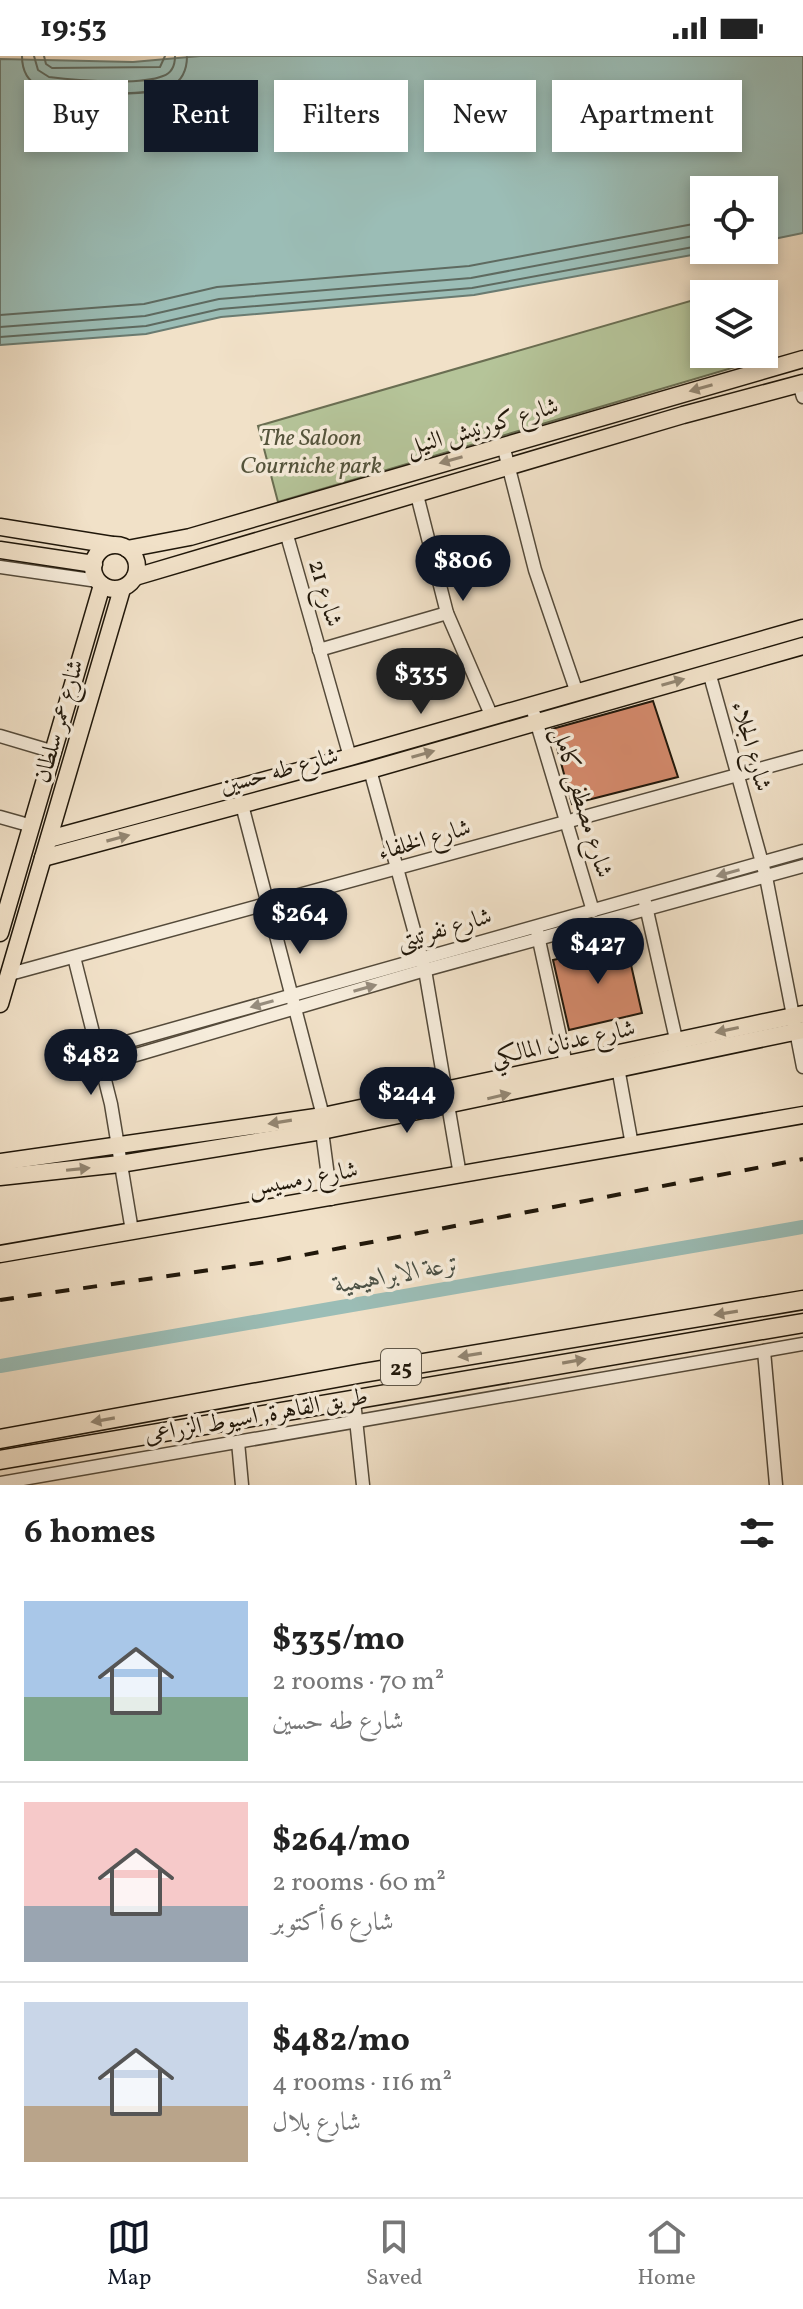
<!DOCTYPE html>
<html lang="en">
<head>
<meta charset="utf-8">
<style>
  body { margin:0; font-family:Vollkorn,Amiri,serif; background:#f2f2f2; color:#222; height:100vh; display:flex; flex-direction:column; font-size:30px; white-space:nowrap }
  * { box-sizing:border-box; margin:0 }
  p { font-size:26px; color:#767676 }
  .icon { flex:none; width:44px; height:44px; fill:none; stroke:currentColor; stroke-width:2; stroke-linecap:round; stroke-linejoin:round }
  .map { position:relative; height:1429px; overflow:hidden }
  .sheet { display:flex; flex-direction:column; background:#fff; flex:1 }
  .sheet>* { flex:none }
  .top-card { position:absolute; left:24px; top:24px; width:756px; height:72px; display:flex; gap:16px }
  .tools { position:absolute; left:690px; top:120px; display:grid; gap:16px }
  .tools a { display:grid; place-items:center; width:88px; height:88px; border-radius:0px; background:#fff; box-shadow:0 4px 12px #0003; font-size:40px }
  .price { position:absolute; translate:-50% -68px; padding:0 18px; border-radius:28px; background:#111827; color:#fff; font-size:26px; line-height:52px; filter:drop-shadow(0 2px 4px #0008) }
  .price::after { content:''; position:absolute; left:50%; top:48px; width:24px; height:18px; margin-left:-12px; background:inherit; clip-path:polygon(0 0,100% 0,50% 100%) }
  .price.active { background:#222; color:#fff }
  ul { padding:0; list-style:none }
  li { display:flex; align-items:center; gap:24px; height:200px; padding:0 24px }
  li+li { border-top:2px solid #e0e0e0 }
  li span { display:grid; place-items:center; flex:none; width:224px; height:160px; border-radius:0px; color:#555 }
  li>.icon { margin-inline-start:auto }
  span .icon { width:96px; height:96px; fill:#fffc; stroke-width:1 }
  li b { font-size:34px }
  h2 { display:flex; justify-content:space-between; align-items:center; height:96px; padding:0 24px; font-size:34px }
  .tag { padding:0 28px; border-radius:0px; background:#fff; box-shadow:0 4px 12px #0003; font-size:28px; line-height:72px }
  .tag.active { background:#111827; color:#fff }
  .status { display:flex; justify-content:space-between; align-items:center; height:56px; padding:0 40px; background:#fff; direction:ltr }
  .status svg { height:22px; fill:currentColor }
  .dock { display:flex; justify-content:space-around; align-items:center; height:112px; border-top:2px solid #e0e0e0; background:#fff; font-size:22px; color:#767676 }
  .dock a { display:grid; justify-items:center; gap:4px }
  .dock .active { color:#111827 }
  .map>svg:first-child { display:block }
  .green { fill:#b5c499; stroke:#6a6e52; stroke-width:2 }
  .water { fill:#9bbdb6; stroke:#6a7b71; stroke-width:2 }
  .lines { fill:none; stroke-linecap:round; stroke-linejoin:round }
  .shore { stroke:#5e6a60; stroke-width:2 }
  .canal { stroke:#9bbdb6; stroke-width:14 }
  .building { fill:#d3896b; stroke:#20170a; stroke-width:2 }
  .minor-casing { stroke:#544a3a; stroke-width:15 }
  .major-casing { stroke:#20170a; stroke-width:19 }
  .highway-casing { stroke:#20170a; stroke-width:21 }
  .minor { stroke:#f6ecdb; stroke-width:12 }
  .major { stroke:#f1e1c8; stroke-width:16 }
  .highway { stroke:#f1e1c8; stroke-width:18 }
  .rail { stroke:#20170a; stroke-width:4; stroke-dasharray:14 14; stroke-linecap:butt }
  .oneway { fill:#938672 }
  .oneway2 { fill:#968c7d }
  .labels { text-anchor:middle; stroke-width:7; stroke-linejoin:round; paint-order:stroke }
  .shield { fill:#f6ecdb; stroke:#605749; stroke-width:2 }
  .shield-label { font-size:22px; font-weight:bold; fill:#20170a }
  .street-label { font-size:24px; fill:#20170a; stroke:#f6ecdb }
  .park-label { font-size:24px; font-style:italic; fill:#54543c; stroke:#f6ecdb }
  .water-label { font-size:26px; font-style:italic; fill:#4b5146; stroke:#f6ecdb }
</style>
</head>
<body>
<div class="status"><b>19:53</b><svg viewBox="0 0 49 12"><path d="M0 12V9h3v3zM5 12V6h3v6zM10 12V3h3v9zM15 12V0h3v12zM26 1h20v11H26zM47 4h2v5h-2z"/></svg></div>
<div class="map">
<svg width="803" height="1429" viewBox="0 0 803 1429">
  <rect width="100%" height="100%" fill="#f1e1c8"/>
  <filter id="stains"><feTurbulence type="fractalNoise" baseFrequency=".0025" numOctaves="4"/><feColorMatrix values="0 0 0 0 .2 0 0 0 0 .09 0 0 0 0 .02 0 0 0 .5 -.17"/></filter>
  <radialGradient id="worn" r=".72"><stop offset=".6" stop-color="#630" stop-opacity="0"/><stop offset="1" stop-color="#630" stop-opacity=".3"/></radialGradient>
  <!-- green -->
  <polygon class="green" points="704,241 704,298 764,298 764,260 776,299 278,446 258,370"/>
  <!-- water -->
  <polygon class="water" points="200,0 803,0 803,177 764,185 764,134 704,134 704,194 719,194 474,239 221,261 146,278 0,289 0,3 133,6"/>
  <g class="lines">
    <!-- shore -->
    <g class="shore">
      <path d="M 22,0 C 22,13 27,25 40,31 C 58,40 152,40 170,31 C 182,25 187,13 187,0"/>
      <path d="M 34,0 L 38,14 L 49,21 C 75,24 139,30 163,20 C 172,17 175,9 175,0"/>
      <polyline points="44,0 46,8 52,12 160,11 165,0"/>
      <polyline points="0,259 144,248 217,231 469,210 704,166"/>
      <polyline points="0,271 145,260 219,243 471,222 704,178"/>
      <polyline points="0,281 146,270 220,253 472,232 704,189"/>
    </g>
    <!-- canal -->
    <polyline class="canal" points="0,1310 803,1171"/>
  </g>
  <!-- building -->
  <g class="building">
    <polygon points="653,645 678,721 572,748 552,673"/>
    <polygon points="626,887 642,957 569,974 553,904"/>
  </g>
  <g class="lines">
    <defs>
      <g id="minor">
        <polyline points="799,328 803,341"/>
        <polyline points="503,389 535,514 577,637"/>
        <polyline points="417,439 447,557 492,661"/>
        <polyline points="286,476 350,701"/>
        <polyline points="0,511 98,525"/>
        <polyline points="319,594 447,557"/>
        <polyline points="709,616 766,821 803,1011"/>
        <polyline points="534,658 593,855"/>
        <polyline points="0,680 54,696"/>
        <polyline points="370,714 425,914 460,1119"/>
        <polyline points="242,749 323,1060"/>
        <polyline points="0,761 32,770"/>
        <polyline points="645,846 678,992"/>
        <polyline points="537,875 568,1017"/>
        <polyline points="74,901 111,1048 132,1175"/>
        <polyline points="10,918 803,701"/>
        <polyline points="98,994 803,795"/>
        <polyline points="617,1006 632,1089"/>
        <polyline points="102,1009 425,914 803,810"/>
        <polyline points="322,1075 331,1143"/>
        <polyline points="764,1295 776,1429"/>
        <polyline points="354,1345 363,1429"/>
        <polyline points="238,1386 242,1429"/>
        <polyline points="0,1427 803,1288"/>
      </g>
      <g id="major">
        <polyline points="0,471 112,489"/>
        <circle cx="115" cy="511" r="22"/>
        <polyline points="127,493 190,481 803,303"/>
        <polyline points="0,494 94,508"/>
        <polyline points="135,521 683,359 803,327"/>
        <polyline points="49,783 350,701 803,572"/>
        <polyline points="43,802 370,714 803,590"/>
        <polyline points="0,877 102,529"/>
        <polyline points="0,948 122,533"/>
        <polyline points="0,1106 323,1060 803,958"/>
        <polyline points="0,1121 120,1108 322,1075 803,974"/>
        <polyline points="0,1198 803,1059"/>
      </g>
      <g id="highway">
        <polyline points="0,1383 363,1317 803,1244"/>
        <polyline points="0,1404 803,1267"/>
      </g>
    </defs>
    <!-- minor casing -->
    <use href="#minor" class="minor-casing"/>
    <!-- major casing -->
    <use href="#major" class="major-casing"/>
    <!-- highway casing -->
    <use href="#highway" class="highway-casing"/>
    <!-- minor -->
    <use href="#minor" class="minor"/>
    <!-- major -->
    <use href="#major" class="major"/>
    <!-- highway -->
    <use href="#highway" class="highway"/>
    <!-- rail -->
    <polyline class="rail" points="0,1244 273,1205 803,1103"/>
  </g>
  <!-- one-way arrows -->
  <defs><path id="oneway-solid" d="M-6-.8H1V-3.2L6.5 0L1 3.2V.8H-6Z" transform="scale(2)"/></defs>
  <g class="oneway">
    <use href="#oneway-solid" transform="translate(701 332) rotate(164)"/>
    <use href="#oneway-solid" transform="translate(451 404) rotate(164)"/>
    <use href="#oneway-solid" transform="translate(673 626) rotate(-16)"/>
    <use href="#oneway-solid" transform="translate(423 698) rotate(-16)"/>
    <use href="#oneway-solid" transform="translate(118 782) rotate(-15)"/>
    <use href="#oneway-solid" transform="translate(727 974) rotate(168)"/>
    <use href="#oneway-solid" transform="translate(499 1040) rotate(-13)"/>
    <use href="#oneway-solid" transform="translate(280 1066) rotate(171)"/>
    <use href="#oneway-solid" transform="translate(78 1113) rotate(-6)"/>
    <use href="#oneway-solid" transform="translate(726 1257) rotate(171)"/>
    <use href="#oneway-solid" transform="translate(470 1299) rotate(171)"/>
    <use href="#oneway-solid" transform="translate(574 1305) rotate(-10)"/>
    <use href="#oneway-solid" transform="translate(103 1364) rotate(170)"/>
  </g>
  <g class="oneway2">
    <use href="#oneway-solid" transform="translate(728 817) rotate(164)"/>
    <use href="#oneway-solid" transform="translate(365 932) rotate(-16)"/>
    <use href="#oneway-solid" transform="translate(262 948) rotate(164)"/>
  </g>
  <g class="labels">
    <!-- shield labels -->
    <rect class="shield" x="381" y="1293" width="40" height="36" rx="6"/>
    <g class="shield-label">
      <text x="401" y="1319">25</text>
    </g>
    <!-- street labels -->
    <g class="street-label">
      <text transform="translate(482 370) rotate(-16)" y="8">شارع كورنيش النيل</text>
      <text transform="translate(326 537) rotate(74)" y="8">شارع 21</text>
      <text transform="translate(58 665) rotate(-74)" y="8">شارع عمر سلطان</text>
      <text transform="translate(752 690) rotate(74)" y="8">شارع الجلاء</text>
      <text transform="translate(279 714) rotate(-15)" y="8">شارع طه حسين</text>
      <text transform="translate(583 746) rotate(73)" y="8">شارع مصطفى كامل</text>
      <text transform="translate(424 783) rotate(-16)" y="8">شارع الخلفاء</text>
      <text transform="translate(444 872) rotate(-16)" y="8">شارع نفرتيتى</text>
      <text transform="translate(563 986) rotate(-12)" y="8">شارع عدنان المالكي</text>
      <text transform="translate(303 1122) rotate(-10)" y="8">شارع رمسيس</text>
      <text transform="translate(256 1359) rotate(-10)" y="8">طريق القاهرة, اسيوط الزراعى</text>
    </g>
    <!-- park labels -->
    <g class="park-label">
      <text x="311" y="389">The Saloon<tspan x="311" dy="28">Courniche park</tspan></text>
    </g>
    <!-- water labels -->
    <g class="water-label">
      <text transform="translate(397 1217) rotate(-10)" y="9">ترعة الابراهيمية</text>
    </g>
  </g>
  <rect width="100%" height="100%" filter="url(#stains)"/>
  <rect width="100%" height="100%" fill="url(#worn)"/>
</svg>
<div class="tools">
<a><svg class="icon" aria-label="locate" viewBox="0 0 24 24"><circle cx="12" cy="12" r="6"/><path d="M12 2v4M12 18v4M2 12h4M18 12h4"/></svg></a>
<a><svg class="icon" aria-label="layers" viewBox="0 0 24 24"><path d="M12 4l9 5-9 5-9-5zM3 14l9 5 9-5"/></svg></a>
</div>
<b class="price" style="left:463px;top:547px">$806</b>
<b class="price active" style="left:421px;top:660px">$335</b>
<b class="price" style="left:300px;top:900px">$264</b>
<b class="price" style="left:598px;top:930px">$427</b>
<b class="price" style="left:91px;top:1041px">$482</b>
<b class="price" style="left:407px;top:1079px">$244</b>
<div class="top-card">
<a class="tag">Buy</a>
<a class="tag active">Rent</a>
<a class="tag">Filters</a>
<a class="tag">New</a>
<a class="tag">Apartment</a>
</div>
</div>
<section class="sheet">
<h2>6 homes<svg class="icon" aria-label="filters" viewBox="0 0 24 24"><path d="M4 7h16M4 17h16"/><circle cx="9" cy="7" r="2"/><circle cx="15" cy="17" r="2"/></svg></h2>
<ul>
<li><span style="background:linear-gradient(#a9c7e8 60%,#7fa58c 0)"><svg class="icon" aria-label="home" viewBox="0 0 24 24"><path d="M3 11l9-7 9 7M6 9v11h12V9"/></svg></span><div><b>$335/mo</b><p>2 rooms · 70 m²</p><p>شارع طه حسين</p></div></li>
<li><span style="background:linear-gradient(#f6c9c9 65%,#9aa5b1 0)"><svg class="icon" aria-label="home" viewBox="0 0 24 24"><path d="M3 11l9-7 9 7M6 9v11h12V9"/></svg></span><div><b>$264/mo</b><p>2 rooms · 60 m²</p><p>شارع 6 أكتوبر</p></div></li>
<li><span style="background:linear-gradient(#c9d6e8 65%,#b9a48a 0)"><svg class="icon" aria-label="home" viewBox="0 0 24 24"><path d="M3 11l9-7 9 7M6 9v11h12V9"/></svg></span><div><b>$482/mo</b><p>4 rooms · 116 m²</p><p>شارع بلال</p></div></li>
</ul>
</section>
<nav class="dock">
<a class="active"><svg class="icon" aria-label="map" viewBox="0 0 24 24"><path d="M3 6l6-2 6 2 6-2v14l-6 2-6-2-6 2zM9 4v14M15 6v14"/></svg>Map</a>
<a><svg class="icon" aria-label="saved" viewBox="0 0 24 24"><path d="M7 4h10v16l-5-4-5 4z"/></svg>Saved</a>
<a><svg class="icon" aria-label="home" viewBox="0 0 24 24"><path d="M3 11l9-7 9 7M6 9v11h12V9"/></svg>Home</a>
</nav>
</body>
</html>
